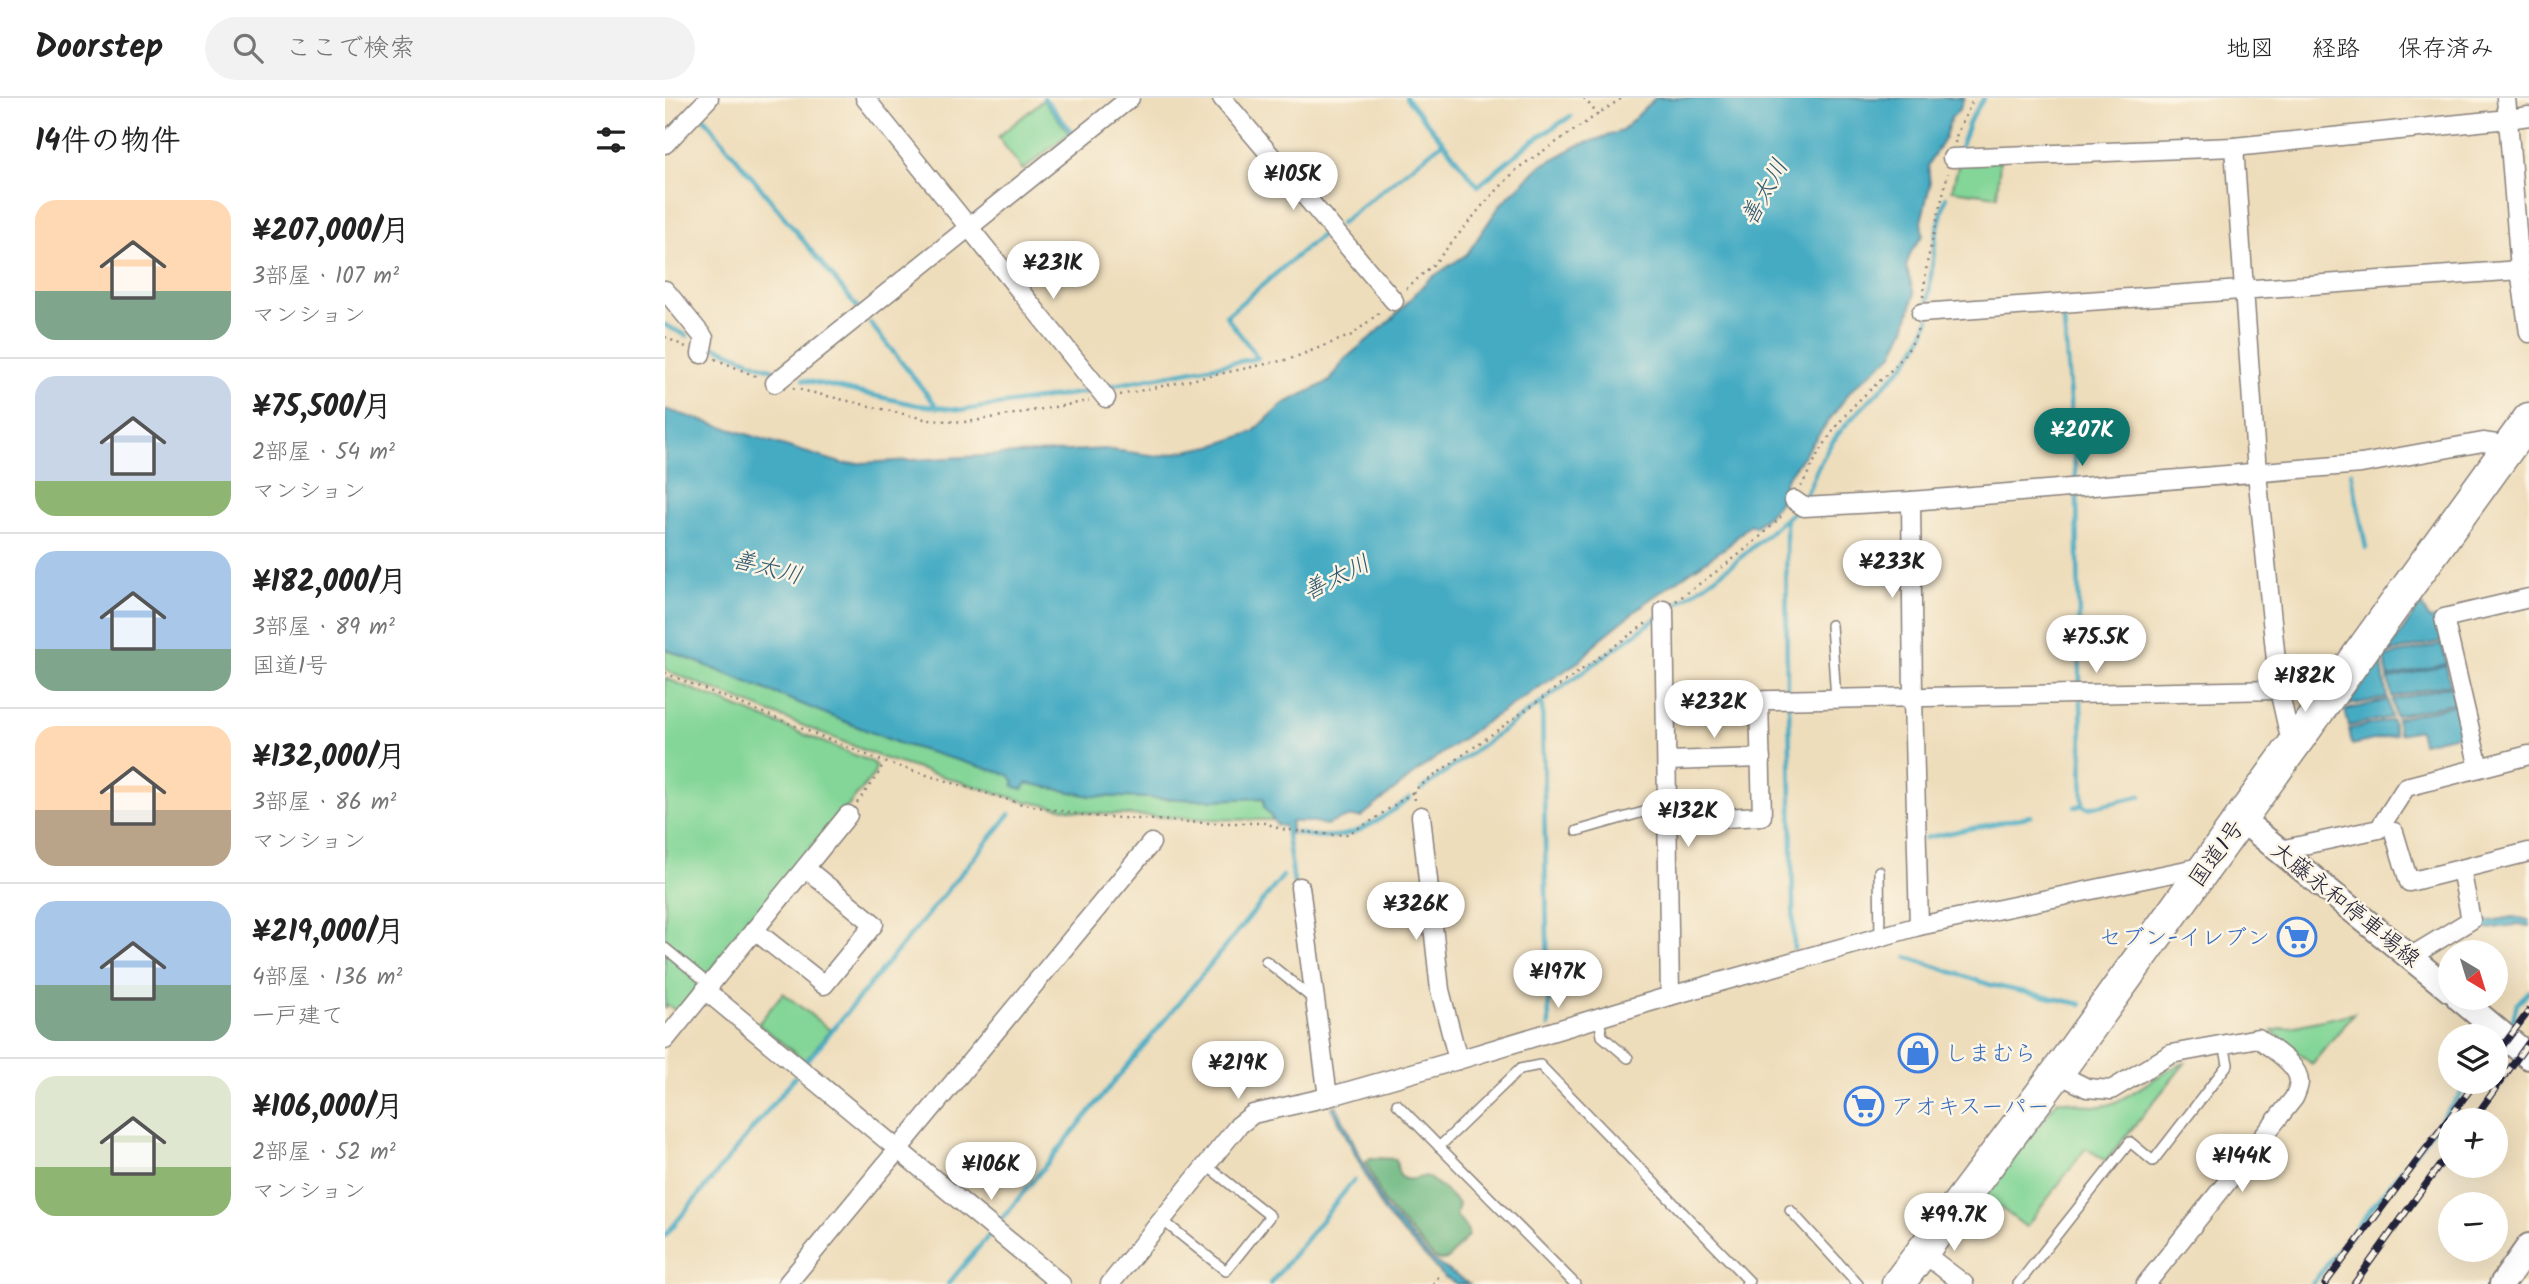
<!DOCTYPE html>
<html lang="ja">
<head>
<meta charset="utf-8">
<style>
  body { margin:0; font-family:Kalam,"Klee One",sans-serif; background:#f2f2f2; color:#222; height:100vh; display:flex; flex-direction:column; font-size:26px; white-space:nowrap }
  * { box-sizing:border-box; margin:0 }
  p { font-size:23px; color:#767676 }
  .icon { flex:none; width:38px; height:38px; fill:none; stroke:currentColor; stroke-width:2; stroke-linecap:round; stroke-linejoin:round }
  .map { position:relative; flex:1; overflow:hidden }
  .sheet { display:flex; flex-direction:column; background:#fff; width:665px }
  .sheet>* { flex:none }
  .needle { width:46px; rotate:142deg }
  .fabs { position:absolute; left:1773px; top:842px; display:grid; gap:14px }
  .fabs a { display:grid; place-items:center; width:70px; height:70px; border-radius:50%; background:#fff; box-shadow:0 7px 28px #0002; font-size:35px }
  .price { position:absolute; translate:-50% -60px; padding:0 16px; border-radius:24px; background:#fff; color:#222; font-size:23px; line-height:46px; filter:drop-shadow(0 2px 4px #0008) }
  .price::after { content:''; position:absolute; left:50%; top:42px; width:21px; height:16px; margin-left:-10px; background:inherit; clip-path:polygon(0 0,100% 0,50% 100%) }
  .price.selected { background:#0f766e; color:#fff }
  ul { padding:0; list-style:none }
  li { display:flex; align-items:center; gap:21px; height:175px; padding:0 35px }
  li+li { border-top:2px solid #e0e0e0 }
  li span { display:grid; place-items:center; flex:none; width:196px; height:140px; border-radius:21px; color:#555 }
  li>.icon { margin-inline-start:auto }
  span .icon { width:84px; height:84px; fill:#fffc; stroke-width:1 }
  li b { font-size:30px }
  h2 { display:flex; justify-content:space-between; align-items:center; height:84px; padding:0 35px; font-size:30px }
  header { display:flex; align-items:center; gap:42px; box-sizing:border-box; height:98px; padding:0 35px; background:#fff; border-bottom:2px solid #e0e0e0 }
  header strong { font-size:33px }
  nav { display:flex; gap:38px; margin-inline-start:auto; font-size:24px }
  .search { width:490px; height:63px; background:#f2f2f2; display:flex; align-items:center; gap:18px; box-sizing:border-box; padding:0 24px; border-radius:38px; color:#767676; font-size:26px }
  main { display:flex; flex:1; min-height:0 }
  .map>svg:first-child { display:block }
  .green { fill:#83d697; stroke:#527c69; stroke-width:2 }
  .forest { fill:#6ab780; stroke:#466c5e; stroke-width:2 }
  .water { fill:#44abc3; stroke:#33667f; stroke-width:2 }
  .lines { fill:none; stroke-linecap:round; stroke-linejoin:round }
  .stream { stroke:#44abc3; stroke-width:4.5 }
  .lane-casing { stroke:#88807b; stroke-width:12 }
  .street-casing { stroke:#88807b; stroke-width:21 }
  .secondary-casing { stroke:#88807b; stroke-width:28 }
  .highway-casing { stroke:#88807b; stroke-width:35 }
  .path { stroke:#88807b; stroke-width:2.5; stroke-dasharray:2 5; stroke-linecap:butt }
  .lane { stroke:#fff; stroke-width:9 }
  .street { stroke:#fff; stroke-width:18 }
  .secondary { stroke:#fff; stroke-width:24 }
  .highway { stroke:#fff; stroke-width:32 }
  .rail-casing { stroke:#22223b; stroke-width:7 }
  .rail { stroke:#fcf5e5; stroke-width:4.5; stroke-dasharray:13; stroke-linecap:butt }
  .labels { text-anchor:middle; stroke-width:5; stroke-linejoin:round; paint-order:stroke }
  .street-label { font-size:23px; fill:#22223b; stroke:#fcf5e5 }
  .shop-label { font-size:23px; fill:#366cbe; stroke:#fcf5e5; text-anchor:start }
  .water-label { font-size:24px; font-style:italic; fill:#305971; stroke:#fcf5e5 }
</style>
</head>
<body>
<header>
<strong>Doorstep</strong>
<div class="search"><svg class="icon" aria-label="search" viewBox="0 0 24 24"><circle cx="10" cy="10" r="6"/><path d="M15 15l6 6"/></svg>ここで検索</div>
<nav><a>地図</a><a>経路</a><a>保存済み</a></nav>
</header>
<main>
<section class="sheet">
<h2>14件の物件<svg class="icon" aria-label="filters" viewBox="0 0 24 24"><path d="M4 7h16M4 17h16"/><circle cx="9" cy="7" r="2"/><circle cx="15" cy="17" r="2"/></svg></h2>
<ul>
<li><span style="background:linear-gradient(#ffd9b3 65%,#7fa58c 0)"><svg class="icon" aria-label="home" viewBox="0 0 24 24"><path d="M3 11l9-7 9 7M6 9v11h12V9"/></svg></span><div><b>¥207,000/月</b><p>3部屋 · 107 m²</p><p>マンション</p></div></li>
<li><span style="background:linear-gradient(#c9d6e8 75%,#8fb573 0)"><svg class="icon" aria-label="home" viewBox="0 0 24 24"><path d="M3 11l9-7 9 7M6 9v11h12V9"/></svg></span><div><b>¥75,500/月</b><p>2部屋 · 54 m²</p><p>マンション</p></div></li>
<li><span style="background:linear-gradient(#a9c7e8 70%,#7fa58c 0)"><svg class="icon" aria-label="home" viewBox="0 0 24 24"><path d="M3 11l9-7 9 7M6 9v11h12V9"/></svg></span><div><b>¥182,000/月</b><p>3部屋 · 89 m²</p><p>国道1号</p></div></li>
<li><span style="background:linear-gradient(#ffd9b3 60%,#b9a48a 0)"><svg class="icon" aria-label="home" viewBox="0 0 24 24"><path d="M3 11l9-7 9 7M6 9v11h12V9"/></svg></span><div><b>¥132,000/月</b><p>3部屋 · 86 m²</p><p>マンション</p></div></li>
<li><span style="background:linear-gradient(#a9c7e8 60%,#7fa58c 0)"><svg class="icon" aria-label="home" viewBox="0 0 24 24"><path d="M3 11l9-7 9 7M6 9v11h12V9"/></svg></span><div><b>¥219,000/月</b><p>4部屋 · 136 m²</p><p>一戸建て</p></div></li>
<li><span style="background:linear-gradient(#dfe7d0 65%,#8fb573 0)"><svg class="icon" aria-label="home" viewBox="0 0 24 24"><path d="M3 11l9-7 9 7M6 9v11h12V9"/></svg></span><div><b>¥106,000/月</b><p>2部屋 · 52 m²</p><p>マンション</p></div></li>
</ul>
</section>
<div class="map">
<svg width="1864" height="1186" viewBox="0 0 1864 1186">
  <rect width="100%" height="100%" fill="#fcf5e5"/>
  <filter id="ink" filterUnits="userSpaceOnUse"><feTurbulence type="fractalNoise" baseFrequency=".0143" numOctaves="2"/><feDisplacementMap in="SourceGraphic" scale="14" xChannelSelector="R" yChannelSelector="G"/><feConvolveMatrix kernelMatrix="1 2 1 2 8 2 1 2 1" color-interpolation-filters="sRGB"/></filter>
  <filter id="wash" filterUnits="userSpaceOnUse"><feTurbulence type="fractalNoise" baseFrequency=".00686" numOctaves="4" result="noise"/><feDisplacementMap in="SourceGraphic" scale="28" xChannelSelector="R" yChannelSelector="G"/><feGaussianBlur stdDeviation="1.57" result="paint"/><feColorMatrix in="noise" values="0 0 0 0 0 0 0 0 0 0 0 0 0 0 0 0 0 1.4 0 .05"/><feComposite in="paint" operator="in"/></filter>
  <g filter="url(#wash)">
    <rect width="100%" height="100%" fill="#edb"/>
    <!-- green -->
    <g class="green">
      <polygon points="378,2 404,35 358,72 333,39"/>
      <polygon points="1335,63 1332,98 1287,92 1294,64"/>
      <polygon points="0,551 233,645 345,677 349,684 348,688 358,691 362,685 426,698 543,702 599,700 599,709 608,722 540,721 425,715 358,703 221,661 0,572"/>
      <polygon points="0,580 207,664 211,668 209,676 180,712 178,710 12,914 3,907 0,910"/>
      <polygon points="118,895 165,932 140,963 93,926"/>
      <polygon points="1689,915 1647,966 1607,933"/>
      <path d="M 1520,965 L 1441,1063 L 1421,1050 L 1361,1129 L 1320,1098 L 1393,1002 C 1409,1003 1421,1010 1437,1008 C 1459,1006 1494,973 1520,965 Z"/>
    </g>
    <!-- forest -->
    <path class="forest" d="M 705,1060 L 731,1061 C 732,1065 732,1069 733,1073 C 736,1087 752,1080 761,1078 L 779,1091 L 794,1106 L 791,1117 L 803,1133 L 803,1138 L 783,1161 L 778,1163 L 770,1161 L 720,1106 L 701,1064 Z"/>
    <!-- water -->
    <g class="water">
      <polygon points="990,0 1299,0 1295,11 1286,20 1279,41 1263,67 1265,87 1256,124 1258,137 1246,154 1241,168 1249,196 1241,228 1228,256 1187,291 1119,384 1121,395 1110,410 1090,429 1085,426 1064,447 984,502 933,543 916,562 815,628 753,673 696,719 682,719 661,727 649,724 626,724 626,736 621,736 619,728 612,727 599,709 599,700 543,702 426,698 362,685 358,691 348,688 349,684 344,677 233,645 0,551 0,311 179,366 439,351 494,358 551,347 588,334 618,306 665,283 679,262 726,222 763,182 802,156 836,106 875,68 912,48 957,33"/>
      <polygon points="1756,506 1764,521 1773,520 1777,543 1722,555"/>
      <polygon points="1777,546 1782,566 1723,579 1719,559"/>
      <polygon points="1716,561 1722,600 1683,607"/>
      <polygon points="1781,567 1785,586 1727,599 1723,581"/>
      <polygon points="1786,588 1790,605 1730,618 1727,602"/>
      <polygon points="1723,602 1726,619 1684,628 1680,612"/>
      <polygon points="1790,607 1797,636 1757,645 1754,632 1734,636 1731,621"/>
      <polygon points="1727,622 1730,637 1687,647 1684,631"/>
      <polygon points="1848,819 1864,822 1864,828 1851,827 1816,832 1814,825"/>
      <polygon points="671,1007 719,1109 767,1162 804,1186 792,1186 778,1178 722,1118 716,1109 667,1009"/>
    </g>
    <g class="lines">
      <!-- stream -->
      <g class="stream">
        <polyline points="379,0 407,34"/>
        <polyline points="741,0 778,44"/>
        <polyline points="39,20 192,209"/>
        <polyline points="1294,53 1305,22 1319,0"/>
        <polyline points="675,126 778,44 813,88 866,44 906,18"/>
        <polyline points="1263,202 1271,137 1281,99"/>
        <polyline points="1398,209 1411,383"/>
        <polyline points="205,225 273,310"/>
        <polyline points="0,227 22,238"/>
        <polyline points="51,249 108,272"/>
        <polyline points="138,282 252,307 299,312 428,293"/>
        <polyline points="444,288 593,260 561,218 661,133"/>
        <polyline points="1686,374 1701,450"/>
        <polyline points="1412,396 1415,587"/>
        <path d="M 1141,397 C 1150,377 1157,357 1171,339 C 1200,299 1252,270 1264,220"/>
        <polyline points="1121,421 1122,594"/>
        <polyline points="1004,512 1067,467 1129,413"/>
        <polyline points="877,604 884,928"/>
        <polyline points="1124,607 1129,851"/>
        <polyline points="757,691 992,520"/>
        <polyline points="1418,707 1423,710 1476,698"/>
        <polyline points="1410,709 1418,707 1416,601"/>
        <polyline points="621,731 629,785"/>
        <path d="M 631,735 C 684,747 704,729 745,700"/>
        <polyline points="1260,740 1366,718"/>
        <polyline points="1242,859 1326,887 1416,906"/>
        <polyline points="1846,929 1852,906 1864,893"/>
        <polyline points="1830,951 1832,949"/>
        <polyline points="142,963 345,716"/>
        <polyline points="335,1123 618,778"/>
        <polyline points="0,1138 130,979"/>
        <polyline points="283,1186 324,1137"/>
        <polyline points="605,1186 689,1082"/>
        <polyline points="1647,1186 1805,984"/>
      </g>
    </g>
  </g>
  <g filter="url(#ink)">
    <g class="lines">
      <defs>
        <g id="lane">
          <polyline points="1166,527 1171,601"/>
          <polyline points="912,733 1003,707"/>
          <polyline points="1214,773 1215,839"/>
          <polyline points="0,850 45,887"/>
          <polyline points="601,863 648,901"/>
          <polyline points="934,920 937,938 963,960"/>
          <polyline points="732,1006 910,1186"/>
          <polyline points="774,1049 855,971 875,967 1084,1183 1081,1186"/>
          <polyline points="1125,1112 1193,1186"/>
          <polyline points="497,1122 561,1173 605,1118 541,1067"/>
          <polyline points="1353,1186 1465,1044 1488,1063 1563,966 1559,946"/>
        </g>
        <g id="street">
          <polyline points="200,0 441,300"/>
          <polyline points="557,0 729,203"/>
          <polyline points="1841,0 1843,21 1864,18"/>
          <polyline points="0,46 44,0"/>
          <polyline points="1569,49 1592,375 1614,592 1627,649"/>
          <polyline points="1287,60 1569,49 1843,21 1855,172 1864,235"/>
          <polyline points="0,192 39,240 36,256"/>
          <polyline points="1256,215 1855,172"/>
          <polyline points="110,285 465,0"/>
          <polyline points="1129,402 1139,409 1246,403 1696,366 1818,344 1845,348"/>
          <polyline points="1246,403 1248,600 1254,828"/>
          <polyline points="999,512 1005,898"/>
          <polyline points="1002,604 1614,592"/>
          <polyline points="1003,663 1096,660"/>
          <polyline points="1814,670 1779,520 1864,500"/>
          <polyline points="756,718 775,892 793,962"/>
          <polyline points="1003,723 1097,718 1094,603"/>
          <polyline points="1729,734 1744,784 1864,754"/>
          <polyline points="1615,752 1714,731 1741,689 1864,657"/>
          <polyline points="635,789 663,999"/>
          <polyline points="89,832 159,887 209,826 140,770"/>
          <polyline points="1745,859 1806,822 1796,771"/>
          <polyline points="40,892 396,1186"/>
          <polyline points="0,942 183,717"/>
          <path d="M 1392,975 L 1422,990 L 1446,992 L 1506,956 L 1593,940 C 1605,950 1634,966 1634,984 C 1634,989 1631,995 1629,1000 L 1481,1186"/>
          <polyline points="1257,1154 1299,1186"/>
          <polyline points="122,1186 486,745"/>
          <polyline points="445,1186 573,1028 588,1016 663,999 793,962 1005,898 1254,828 1541,768"/>
        </g>
        <g id="secondary">
          <polyline points="1576,721 1785,892"/>
          <polyline points="1794,900 1864,959"/>
          <polyline points="1837,1186 1864,1148"/>
        </g>
        <polyline id="highway" points="1233,1186 1392,975 1864,321"/>
      </defs>
      <!-- lane casing -->
      <use href="#lane" class="lane-casing"/>
      <!-- street casing -->
      <use href="#street" class="street-casing"/>
      <!-- secondary casing -->
      <use href="#secondary" class="secondary-casing"/>
      <!-- highway casing -->
      <use href="#highway" class="highway-casing"/>
      <!-- path -->
      <g class="path">
        <polyline points="919,0 933,17"/>
        <polyline points="1290,45 1292,35 1309,0"/>
        <polyline points="741,191 769,166 817,108 853,70 957,0"/>
        <polyline points="1258,199 1262,165 1283,75"/>
        <polyline points="0,239 21,249"/>
        <polyline points="50,261 95,280"/>
        <polyline points="128,290 264,322 303,324 424,303"/>
        <polyline points="455,297 625,261 687,237 715,214"/>
        <path d="M 1136,389 C 1148,365 1161,341 1178,320 C 1201,290 1243,267 1253,230"/>
        <path d="M 1011,503 C 1047,476 1089,449 1119,415"/>
        <polyline points="0,575 219,664 357,706 424,718 540,725 601,725 615,731 668,737 682,736 705,724 748,694"/>
        <polyline points="750,702 748,693 983,524"/>
        <polyline points="192,705 213,676 219,664"/>
        <polyline points="768,1186 774,1178"/>
      </g>
      <!-- lane -->
      <use href="#lane" class="lane"/>
      <!-- street -->
      <use href="#street" class="street"/>
      <!-- secondary -->
      <use href="#secondary" class="secondary"/>
      <!-- highway -->
      <use href="#highway" class="highway"/>
      <defs>
        <g id="rail">
          <polyline points="1830,958 1864,913"/>
          <polyline points="1808,1022 1864,944"/>
          <polyline points="1660,1186 1811,984"/>
          <polyline points="1689,1186 1785,1053"/>
        </g>
      </defs>
      <!-- rail casing -->
      <use href="#rail" class="rail-casing"/>
      <!-- rail -->
      <use href="#rail" class="rail"/>
    </g>
  </g>
  <!-- icons -->
  <defs>
    <symbol id="supermarket-ring" viewBox="-11 -11 22 22"><circle r="9.5" fill="#fcf5e5" stroke="#3f7fe0" stroke-width="1.5"/><path d="M-6-5.5h2.5l.6 2H6L4.5 2H-2.5L-4.4-4H-6ZM-1.5 3.2a1.3 1.3 0 1 0 .1 0ZM3 3.2a1.3 1.3 0 1 0 .1 0Z" fill="#3f7fe0"/></symbol>
    <symbol id="shop-ring" viewBox="-11 -11 22 22"><circle r="9.5" fill="#fcf5e5" stroke="#3f7fe0" stroke-width="1.5"/><path d="M-5-2.5h2.3a2.7 3.5 0 0 1 5.4 0H5L5.5 6h-11ZM-1.5-2.5h3a1.5 2.3 0 0 0-3 0Z" fill="#3f7fe0"/></symbol>
  </defs>
  <g fill-rule="evenodd">
    <use href="#supermarket-ring" x="1610" y="817" width="44" height="44"/>
    <use href="#shop-ring" x="1231" y="933" width="44" height="44"/>
    <use href="#supermarket-ring" x="1177" y="986" width="44" height="44"/>
  </g>
  <g class="labels">
    <!-- street labels -->
    <g class="street-label">
      <text transform="translate(1551 755) rotate(-54)" y="8">国道1号</text>
      <text transform="translate(1681 806) rotate(39)" y="8">大藤永和停車場線</text>
    </g>
    <!-- shop labels -->
    <g class="shop-label">
      <text x="1605" y="847" text-anchor="end">セブン-イレブン</text>
      <text x="1280" y="963">しまむら</text>
      <text x="1226" y="1016">アオキスーパー</text>
    </g>
    <!-- water labels -->
    <g class="water-label">
      <text transform="translate(1099 94) rotate(-61)" y="8">善太川</text>
      <text transform="translate(102 469) rotate(15)" y="8">善太川</text>
      <text transform="translate(671 479) rotate(-26)" y="8">善太川</text>
    </g>
  </g>
</svg>
<div class="fabs">
<a><svg class="needle" viewBox="-14 -14 28 28"><path d="M0-13l5 13h-10z" fill="#e53935"/><path d="M0 13l5-13h-10z" fill="#767676"/></svg></a>
<a><svg class="icon" aria-label="layers" viewBox="0 0 24 24"><path d="M12 4l9 5-9 5-9-5zM3 14l9 5 9-5"/></svg></a>
<a>+</a>
<a>−</a>
</div>
<b class="price" style="left:628px;top:114px">¥105K</b>
<b class="price" style="left:388px;top:203px">¥231K</b>
<b class="price selected" style="left:1417px;top:370px">¥207K</b>
<b class="price" style="left:1227px;top:502px">¥233K</b>
<b class="price" style="left:1431px;top:577px">¥75.5K</b>
<b class="price" style="left:1640px;top:616px">¥182K</b>
<b class="price" style="left:1049px;top:642px">¥232K</b>
<b class="price" style="left:1023px;top:751px">¥132K</b>
<b class="price" style="left:751px;top:844px">¥326K</b>
<b class="price" style="left:893px;top:912px">¥197K</b>
<b class="price" style="left:573px;top:1003px">¥219K</b>
<b class="price" style="left:1577px;top:1096px">¥144K</b>
<b class="price" style="left:326px;top:1104px">¥106K</b>
<b class="price" style="left:1289px;top:1155px">¥99.7K</b>
</div>
</main>
</body>
</html>
